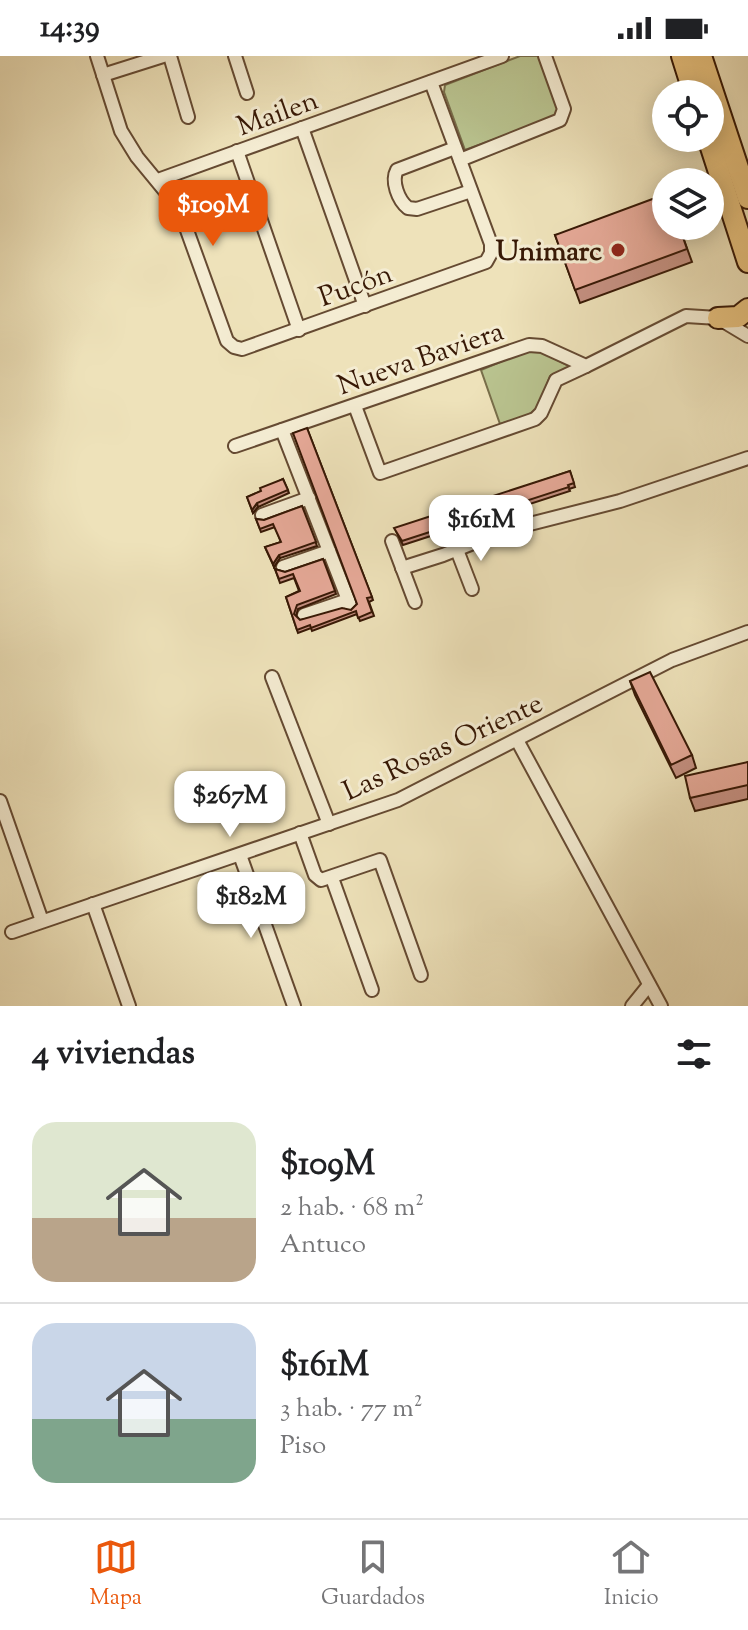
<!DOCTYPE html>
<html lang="es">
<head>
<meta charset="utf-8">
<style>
  body { margin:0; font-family:"Sorts Mill Goudy",serif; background:#f2f2f2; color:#202124; height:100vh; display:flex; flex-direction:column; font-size:30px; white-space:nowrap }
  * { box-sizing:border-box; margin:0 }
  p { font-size:26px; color:#757577 }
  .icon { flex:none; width:44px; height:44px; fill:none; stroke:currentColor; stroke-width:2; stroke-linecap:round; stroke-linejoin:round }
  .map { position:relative; height:950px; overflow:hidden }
  .panel { display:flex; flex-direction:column; background:#fff; flex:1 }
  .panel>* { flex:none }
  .tools { position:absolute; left:652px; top:24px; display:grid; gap:16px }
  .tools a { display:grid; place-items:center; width:72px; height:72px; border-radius:50%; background:#fff; box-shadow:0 4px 20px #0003; font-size:40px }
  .price { position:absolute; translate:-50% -68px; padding:0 18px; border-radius:16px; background:#fff; color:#222; font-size:26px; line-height:52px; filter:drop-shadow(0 2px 4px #0008) }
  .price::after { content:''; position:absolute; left:50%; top:48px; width:24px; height:18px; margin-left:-12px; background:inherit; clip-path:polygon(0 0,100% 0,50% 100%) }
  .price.on { background:#ea580c; color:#fff }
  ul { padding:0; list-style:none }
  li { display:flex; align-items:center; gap:24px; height:200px; padding:0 32px }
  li+li { border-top:2px solid #e0e0e0 }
  li span { display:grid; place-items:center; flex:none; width:224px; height:160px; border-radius:24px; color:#555 }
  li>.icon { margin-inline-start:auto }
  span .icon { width:96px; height:96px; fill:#fffc; stroke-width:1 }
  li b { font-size:34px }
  h2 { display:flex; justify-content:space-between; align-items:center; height:96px; padding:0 32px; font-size:34px }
  .status { display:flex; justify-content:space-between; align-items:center; height:56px; padding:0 40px; background:#fff; direction:ltr }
  .status svg { height:22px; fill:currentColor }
  .dock { display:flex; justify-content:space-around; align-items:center; height:112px; border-top:2px solid #e0e0e0; background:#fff; font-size:22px; color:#757577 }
  .dock a { display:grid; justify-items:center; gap:4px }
  .dock .on { color:#ea580c }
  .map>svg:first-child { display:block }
  .green { fill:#b9c38f; stroke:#786e4a; stroke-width:2 }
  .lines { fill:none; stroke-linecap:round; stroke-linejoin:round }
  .street-casing { stroke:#654a32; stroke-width:16 }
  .primary-casing { stroke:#371805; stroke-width:24 }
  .street { stroke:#f4ecd2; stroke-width:12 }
  .primary { stroke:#e7c17d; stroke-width:20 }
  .wall { fill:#c69183; stroke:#371805; stroke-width:2 }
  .shaded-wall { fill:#a1766a; stroke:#371805; stroke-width:2 }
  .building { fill:#e6a998; stroke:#371805; stroke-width:2 }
  .poi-dot { fill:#8f2418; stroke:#f4ecd2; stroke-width:3 }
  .labels { text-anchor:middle; stroke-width:6; stroke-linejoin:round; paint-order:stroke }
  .street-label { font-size:28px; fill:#371805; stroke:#f4ecd2 }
  .poi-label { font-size:28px; font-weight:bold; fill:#371805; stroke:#f4ecd2; text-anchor:end }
</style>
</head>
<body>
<div class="status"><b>14:39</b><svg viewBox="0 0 49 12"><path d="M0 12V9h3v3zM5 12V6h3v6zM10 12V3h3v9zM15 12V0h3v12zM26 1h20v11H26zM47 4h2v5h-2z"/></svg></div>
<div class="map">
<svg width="748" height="950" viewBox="0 0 748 950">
  <rect width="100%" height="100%" fill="#eee2ba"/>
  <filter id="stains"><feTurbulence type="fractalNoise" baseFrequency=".0025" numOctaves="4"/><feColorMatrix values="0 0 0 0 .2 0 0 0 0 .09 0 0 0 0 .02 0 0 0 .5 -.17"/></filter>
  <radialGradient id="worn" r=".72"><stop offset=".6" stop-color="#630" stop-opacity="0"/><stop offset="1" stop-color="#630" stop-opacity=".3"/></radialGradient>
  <!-- green -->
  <g class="green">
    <polygon points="520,0 540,0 559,55 555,61 465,94 444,36 445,29"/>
    <path d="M 540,295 L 571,311 L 550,320 C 535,359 541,356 500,368 L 481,314 L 524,296 Z"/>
  </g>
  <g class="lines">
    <defs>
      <g id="street">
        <polyline points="97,0 121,75 137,101 179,152 227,285 234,291 242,293 486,206 491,197 491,188 431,26"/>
        <polyline points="170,0 188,61"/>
        <polyline points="235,0 247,37"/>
        <polyline points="103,19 163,0"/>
        <polyline points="302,72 365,250"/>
        <path d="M 455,92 L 397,114 C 391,125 398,144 408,152 L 417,153 L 471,135"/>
        <polyline points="237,95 299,274"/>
        <polyline points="460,104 560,64 564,53 545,0"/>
        <polyline points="158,124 502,0"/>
        <polyline points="355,350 380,417 535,363 541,357 556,324 586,310"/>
        <polyline points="282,374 350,549"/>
        <polyline points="235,390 529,289 542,290 586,310 686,260 718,262 748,280"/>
        <polyline points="262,459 309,442"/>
        <polyline points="392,485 415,546"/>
        <polyline points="457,494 472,533"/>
        <polyline points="283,511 329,495"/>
        <polyline points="402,512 443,499 506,474 620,445 748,402"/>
        <polyline points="304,559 348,544"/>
        <polyline points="272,621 329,768"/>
        <polyline points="517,684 661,950"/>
        <polyline points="0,745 42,865"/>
        <polyline points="300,777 315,819 321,824 380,804 421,919"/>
        <polyline points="240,799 294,950"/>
        <polyline points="332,822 372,934"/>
        <polyline points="93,848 129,950"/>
        <polyline points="12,876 398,744 672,604 748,576"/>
        <polyline points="632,950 649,929"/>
      </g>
      <g id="primary">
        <polyline points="682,0 694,38"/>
        <polyline points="701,0 748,142"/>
        <polyline points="708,82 748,206"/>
        <polyline points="718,262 738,261 748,253"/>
      </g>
    </defs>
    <!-- street casing -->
    <use href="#street" class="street-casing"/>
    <!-- primary casing -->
    <use href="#primary" class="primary-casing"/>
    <!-- street -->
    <use href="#street" class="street"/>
    <!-- primary -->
    <use href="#primary" class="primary"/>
  </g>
  <!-- wall -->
  <g class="wall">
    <polygon points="679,170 692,206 580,247 555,179"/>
    <polygon points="307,372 373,544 369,546 374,560 360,565 357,558 312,575 311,572 298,577 286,541 299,535 294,522 280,527 275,513 285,516 323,503 336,538 298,553 296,560 300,564 351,554 357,548"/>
    <polygon points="570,415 575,431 569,433 570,435 403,489 396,475"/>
    <polygon points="283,423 289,437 258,451 253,457 247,441 261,435"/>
    <polygon points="302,450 317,490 280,502 274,511 265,491 281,486 275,471 261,476 256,463 264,464"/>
    <polygon points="630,625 692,699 696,712 676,722 635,639"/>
    <polygon points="748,706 748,743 695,755 690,742"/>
  </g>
  <!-- shaded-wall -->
  <g class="shaded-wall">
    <polygon points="257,447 258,451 253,457 252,454"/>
    <polygon points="279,499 280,502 274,511 273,508"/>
  </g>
  <!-- building -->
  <g class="building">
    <polygon points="666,138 666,170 679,170 687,193 575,234 555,179"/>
    <polygon points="307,372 372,541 367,542 372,556 358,562 356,555 311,572 310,569 297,574 286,541 300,535 293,518 279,523 275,513 285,516 323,503 335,535 297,549 294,558 300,564 342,552 351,554 357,548 293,377"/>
    <polygon points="570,415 574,427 568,429 569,431 402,485 394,472"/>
    <polygon points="283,423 288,434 257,447 252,454 247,441 261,435 260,432"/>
    <polygon points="302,450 316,486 279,499 273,508 265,491 281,486 273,468 260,473 256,463 264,464"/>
    <polygon points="650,616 692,699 671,709 630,625"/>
    <polygon points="748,706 748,729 690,742 685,720"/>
  </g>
  <!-- markers -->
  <circle class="poi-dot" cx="618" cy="194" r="8"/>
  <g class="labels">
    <!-- street labels -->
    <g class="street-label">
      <text transform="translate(277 56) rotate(-20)" y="10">Mailen</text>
      <text transform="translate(355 228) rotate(-20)" y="10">Pucón</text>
      <text transform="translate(420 301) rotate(-19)" y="10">Nueva Baviera</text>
      <text transform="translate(442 690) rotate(-25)" y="10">Las Rosas Oriente</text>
    </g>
    <!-- poi labels -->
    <g class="poi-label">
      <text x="602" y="204">Unimarc</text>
    </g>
  </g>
  <rect width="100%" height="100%" filter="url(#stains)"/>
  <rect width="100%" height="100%" fill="url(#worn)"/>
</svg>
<div class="tools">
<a><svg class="icon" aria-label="locate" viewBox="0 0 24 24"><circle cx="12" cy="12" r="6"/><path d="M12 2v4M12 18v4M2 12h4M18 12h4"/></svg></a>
<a><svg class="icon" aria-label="layers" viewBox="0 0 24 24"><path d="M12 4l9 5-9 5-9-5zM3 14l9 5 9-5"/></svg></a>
</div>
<b class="price on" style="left:213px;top:192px">$109M</b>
<b class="price" style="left:481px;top:507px">$161M</b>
<b class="price" style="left:230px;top:783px">$267M</b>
<b class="price" style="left:251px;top:884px">$182M</b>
</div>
<section class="panel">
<h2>4 viviendas<svg class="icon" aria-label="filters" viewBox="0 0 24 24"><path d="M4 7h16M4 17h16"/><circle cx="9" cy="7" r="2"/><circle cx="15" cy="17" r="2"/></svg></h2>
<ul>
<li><span style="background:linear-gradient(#dfe7d0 60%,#b9a48a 0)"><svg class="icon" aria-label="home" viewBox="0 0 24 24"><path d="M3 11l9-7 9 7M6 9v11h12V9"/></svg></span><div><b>$109M</b><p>2 hab. · 68 m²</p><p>Antuco</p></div></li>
<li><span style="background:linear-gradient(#c9d6e8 60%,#7fa58c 0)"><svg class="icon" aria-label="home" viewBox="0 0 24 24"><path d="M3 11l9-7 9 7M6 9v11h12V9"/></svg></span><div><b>$161M</b><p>3 hab. · 77 m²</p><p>Piso</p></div></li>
</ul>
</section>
<nav class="dock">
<a class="on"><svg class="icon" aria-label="map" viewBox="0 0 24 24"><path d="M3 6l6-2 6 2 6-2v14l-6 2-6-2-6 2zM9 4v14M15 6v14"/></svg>Mapa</a>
<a><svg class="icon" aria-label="saved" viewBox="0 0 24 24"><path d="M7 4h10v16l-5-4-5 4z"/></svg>Guardados</a>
<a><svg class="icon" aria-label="home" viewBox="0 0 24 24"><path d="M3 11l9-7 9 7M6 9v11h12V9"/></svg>Inicio</a>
</nav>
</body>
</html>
